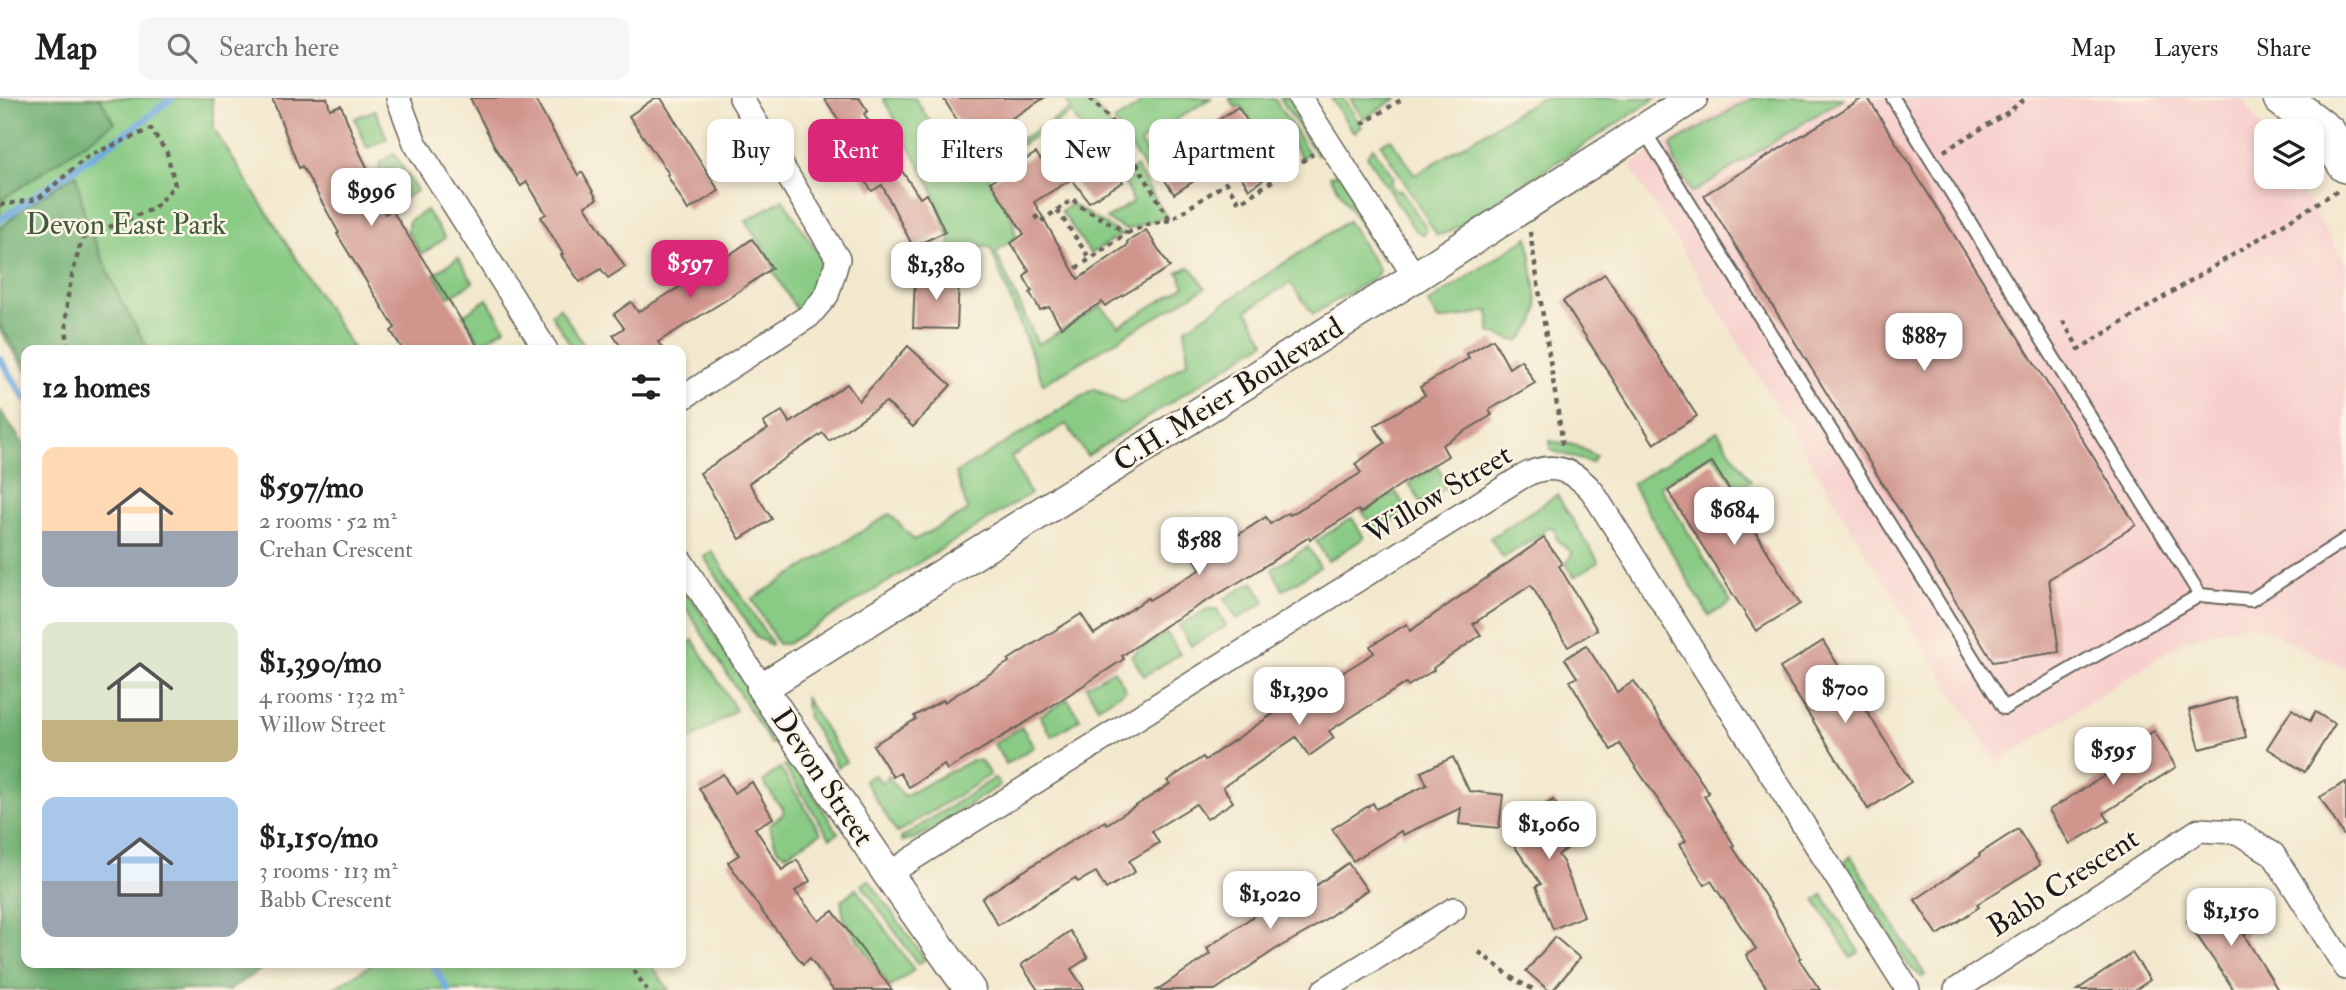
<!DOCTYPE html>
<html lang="en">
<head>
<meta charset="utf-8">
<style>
  body { margin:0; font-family:"IM FELL Double Pica",serif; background:#f6f6f6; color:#202124; height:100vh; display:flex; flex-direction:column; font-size:26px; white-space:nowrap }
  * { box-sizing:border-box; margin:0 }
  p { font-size:23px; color:#757577 }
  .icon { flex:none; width:38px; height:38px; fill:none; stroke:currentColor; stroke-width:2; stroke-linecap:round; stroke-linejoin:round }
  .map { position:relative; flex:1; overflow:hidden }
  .panel { position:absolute; left:21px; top:247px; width:665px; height:623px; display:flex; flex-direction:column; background:#fff; border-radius:14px; box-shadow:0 4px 10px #0003 }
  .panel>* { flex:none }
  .hud { position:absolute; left:707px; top:21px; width:665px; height:63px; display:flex; gap:14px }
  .fabs { position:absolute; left:2254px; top:21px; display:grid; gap:14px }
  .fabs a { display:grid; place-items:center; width:70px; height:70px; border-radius:14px; background:#fff; box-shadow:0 4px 10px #0003; font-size:35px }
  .price { position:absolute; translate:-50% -60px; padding:0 16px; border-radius:14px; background:#fff; color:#222; font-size:23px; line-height:46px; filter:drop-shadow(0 2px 4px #0008) }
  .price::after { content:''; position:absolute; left:50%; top:42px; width:21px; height:16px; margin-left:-10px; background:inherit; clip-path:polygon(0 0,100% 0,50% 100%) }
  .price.active { background:#db2777; color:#fff }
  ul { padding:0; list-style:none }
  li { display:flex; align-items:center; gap:21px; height:175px; padding:0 21px }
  li span { display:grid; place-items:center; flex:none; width:196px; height:140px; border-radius:14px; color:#555 }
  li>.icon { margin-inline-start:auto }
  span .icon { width:84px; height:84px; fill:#fffc; stroke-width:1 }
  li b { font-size:30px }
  h2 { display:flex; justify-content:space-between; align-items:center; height:84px; padding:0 21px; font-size:30px }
  .pill { padding:0 24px; border-radius:14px; background:#fff; box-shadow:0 4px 10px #0003; font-size:24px; line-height:63px }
  .pill.active { background:#db2777; color:#fff }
  header { display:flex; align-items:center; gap:42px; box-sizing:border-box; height:98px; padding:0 35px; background:#fff; border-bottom:2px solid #e0e0e0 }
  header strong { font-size:33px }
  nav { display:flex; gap:38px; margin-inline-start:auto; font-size:24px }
  .search { width:490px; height:63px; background:#f6f6f6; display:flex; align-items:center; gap:18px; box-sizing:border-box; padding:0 24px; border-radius:14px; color:#757577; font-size:26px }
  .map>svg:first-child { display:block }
  .built { fill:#f7d0cd }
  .green { fill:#89cb84; stroke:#527450; stroke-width:2 }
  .forest { fill:#6eaf72; stroke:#456647; stroke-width:2 }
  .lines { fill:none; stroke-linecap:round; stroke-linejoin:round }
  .stream { stroke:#6ea9df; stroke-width:7 }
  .building { fill:#d0968e }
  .service-casing { stroke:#67635a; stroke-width:16 }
  .minor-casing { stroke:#67635a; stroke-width:26 }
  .tertiary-casing { stroke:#67635a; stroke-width:33 }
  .primary-casing { stroke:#67635a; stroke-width:40 }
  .path { stroke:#67635a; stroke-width:4.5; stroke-dasharray:5 5; stroke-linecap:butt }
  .service { stroke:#fff; stroke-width:12 }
  .minor { stroke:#fff; stroke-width:23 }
  .tertiary { stroke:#fff; stroke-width:30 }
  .primary { stroke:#fff; stroke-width:37 }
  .labels { text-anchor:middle; stroke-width:5; stroke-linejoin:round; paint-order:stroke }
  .park-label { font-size:30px; fill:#425940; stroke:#fcf5e5 }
  .street-label { font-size:30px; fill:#1c1c1c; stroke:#fcf5e5 }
</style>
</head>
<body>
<header>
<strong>Map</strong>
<div class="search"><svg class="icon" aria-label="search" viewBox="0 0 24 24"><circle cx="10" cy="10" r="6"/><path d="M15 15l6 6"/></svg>Search here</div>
<nav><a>Map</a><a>Layers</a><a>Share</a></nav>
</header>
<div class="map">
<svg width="2346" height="892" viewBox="0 0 2346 892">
  <rect width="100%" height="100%" fill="#fcf5e5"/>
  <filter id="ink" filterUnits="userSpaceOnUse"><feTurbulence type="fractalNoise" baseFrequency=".0143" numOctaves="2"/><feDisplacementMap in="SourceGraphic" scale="14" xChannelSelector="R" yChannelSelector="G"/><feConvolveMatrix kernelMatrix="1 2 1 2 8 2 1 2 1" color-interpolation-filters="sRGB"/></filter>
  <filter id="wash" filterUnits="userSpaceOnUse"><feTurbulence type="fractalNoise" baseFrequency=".00686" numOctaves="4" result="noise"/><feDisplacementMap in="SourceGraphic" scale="28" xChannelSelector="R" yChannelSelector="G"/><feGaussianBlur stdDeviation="1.57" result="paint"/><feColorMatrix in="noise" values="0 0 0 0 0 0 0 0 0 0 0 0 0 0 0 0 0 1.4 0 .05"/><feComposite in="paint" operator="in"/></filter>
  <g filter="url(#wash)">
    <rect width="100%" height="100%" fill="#f2e8cd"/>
    <!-- built -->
    <polygon class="built" points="1740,0 2243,0 2266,37 2266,79 2292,79 2346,165 2346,573 2343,569 2250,525 2187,541 1997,665 1886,487 1662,119 1629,68"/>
    <!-- green -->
    <g class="green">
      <polygon points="0,0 212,0 214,31 354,252 26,252 26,273 0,233"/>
      <polygon points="883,0 915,0 948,52 987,27 1006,50 1071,11 1065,0 1087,0 1106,21 1120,44 1104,52 1096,53 1072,15 984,70 1012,120 1016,138 996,155 1038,246 1101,208 1119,228 1185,188 1178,174 1189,169 1195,174 1205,190 1043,286 990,149 952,149 932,90"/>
      <polygon points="1144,0 1211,0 1140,44 1153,68 1145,72 1114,23 1140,7 1139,3"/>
      <polygon points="1229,0 1274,0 1309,55 1302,60 1289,41 1277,47 1272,42 1262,38 1241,8 1235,9"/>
      <polygon points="1280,0 1293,0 1325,51 1317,57"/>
      <polygon points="1331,0 1343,0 1362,29 1355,34 1352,33"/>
      <polygon points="1350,0 1397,0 1363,21"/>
      <polygon points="1540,0 1656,0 1449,134 1437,137 1381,46 1391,41 1415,77"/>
      <polygon points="1752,0 1843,0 1692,95 1675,64 1671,47"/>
      <polygon points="375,12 387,41 367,50 355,20"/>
      <polygon points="1373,49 1394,80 1390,84 1396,93 1401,92 1427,131 1424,137 1414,131 1367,58"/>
      <polygon points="394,55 417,93 393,108 378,85 380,65"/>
      <polygon points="1136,69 1166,118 1126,132 1106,121 1133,104 1122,78"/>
      <polygon points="1341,75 1386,149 1386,161 1382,161 1330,78"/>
      <polygon points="783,101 822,162 822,189 798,214 773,173 774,168 746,123"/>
      <polygon points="1071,106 1121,136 1091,156 1061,113"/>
      <polygon points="426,112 445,140 422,156 407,133 409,123"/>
      <polygon points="1348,123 1379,172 1376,179 1313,216 1290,185 1247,212 1265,244 1087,358 1066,326 1011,359 1030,396 787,546 778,546 752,501 890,416 914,442 968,413 956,375 1094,291 1122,305 1188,264 1185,231"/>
      <polygon points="1528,139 1538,210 1534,225 1519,244 1489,234 1489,213 1439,223 1428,205"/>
      <polygon points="458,160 473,184 449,199 434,176"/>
      <polygon points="487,201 505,230 481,246 463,217"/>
      <polygon points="560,210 587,252 574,252 551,216"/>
      <polygon points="1717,333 1751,383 1739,392 1712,356 1660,388 1731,505 1709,518 1632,386"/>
      <polygon points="1550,343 1575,347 1596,358 1592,365 1550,352"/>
      <polygon points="1437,368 1449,388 1421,405 1409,385"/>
      <polygon points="1396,394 1408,413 1375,434 1363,414"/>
      <path d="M 1557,397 L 1599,464 L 1574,479 L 1566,466 L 1572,455 C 1562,443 1558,451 1554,430 L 1547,429 L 1543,435 L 1503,460 L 1490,440 Z"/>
      <polygon points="1352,420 1364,440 1328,463 1316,443"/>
      <polygon points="1308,449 1320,469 1283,492 1272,471"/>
      <polygon points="712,453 772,545 771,547 757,540 704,459"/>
      <polygon points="681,482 779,641 771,646 681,502"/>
      <polygon points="1253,484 1265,504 1237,521 1225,500"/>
      <polygon points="1207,511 1217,511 1226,528 1191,548 1179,528"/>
      <polygon points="1167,535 1180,556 1144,578 1131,557"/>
      <polygon points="693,542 736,612 682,647 681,550"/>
      <polygon points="1114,572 1126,592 1098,609 1086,588"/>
      <polygon points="805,599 846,664 838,669 808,620"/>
      <polygon points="1068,601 1080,621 1052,638 1040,618"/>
      <polygon points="1022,629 1034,649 1006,666 994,646"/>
      <polygon points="972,662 981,663 990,677 897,735 864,682 874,677 881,684 886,682 889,677 895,688 904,698"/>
      <polygon points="792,663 838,735 830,740 784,668"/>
      <polygon points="780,670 821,735 786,756 777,751 769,727 783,716 783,709 776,703 763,683"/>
      <polygon points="995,680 1000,687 925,735 913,741 902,743 901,740"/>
      <polygon points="1851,758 1925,877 1922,879 1909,868 1844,764"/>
      <polygon points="869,782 925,861 918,866 862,787"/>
      <polygon points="856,790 914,872 890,889 844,821 841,803"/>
      <polygon points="1823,797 1859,854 1851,860 1815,802"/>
      <polygon points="376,864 650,865 669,892 331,892"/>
    </g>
    <!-- forest -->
    <g class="forest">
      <polygon points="0,0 100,0 114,25 0,103"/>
      <polygon points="76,76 86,123 120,201 149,252 26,252 26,267 0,227 0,132 20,112"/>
      <polygon points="0,312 26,350 26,864 271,865 229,892 0,892"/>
    </g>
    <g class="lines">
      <!-- stream -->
      <g class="stream">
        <polyline points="0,122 139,26 172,0"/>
        <polyline points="0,261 26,302"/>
        <polyline points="431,864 448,892"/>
      </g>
    </g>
    <g id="blocks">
      <!-- building -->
      <g class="building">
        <polygon points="272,0 327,0 330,11 341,7 360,55 370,75 364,78 385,116 392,112 480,252 403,252 391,233 395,230 337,136 339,135 302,68 299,70"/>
        <polygon points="470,0 534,0 578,77 582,74 597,101 585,108 625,169 608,180 601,171 580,184 561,157 563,156 541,119 546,116 527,84 521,88 496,51"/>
        <polygon points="655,0 661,0 719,93 688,112 667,77 669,76 629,18"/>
        <polygon points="824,0 859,0 868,13 864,16 920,100 927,96 945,134 913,149 882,87 872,93 848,59 859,52"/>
        <polygon points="943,0 1044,0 993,32 987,23 966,36"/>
        <polygon points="1863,0 1868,0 2136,427 2049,481 2059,554 1993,564 1704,97"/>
        <polygon points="1238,9 1279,71 1249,91 1229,60 1174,96 1154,65"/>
        <polygon points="1083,37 1095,54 1103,53 1123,84 1089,104 1072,81 1034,104 1078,181 1128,147 1127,144 1146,132 1170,169 1105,208 1102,204 1061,229 1049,209 1040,212 1030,195 1032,193 1024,179 1029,173 1011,145 1024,136 990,84 1036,55 1041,62"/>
        <polygon points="752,141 772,170 726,202 658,244 664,252 623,252 613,237 624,230 614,216 631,204 638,214 711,170"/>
        <polygon points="1605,176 1697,318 1654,346 1563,203"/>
        <polygon points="915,178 959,179 957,231 913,230"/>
        <polygon points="1493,241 1509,270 1521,262 1535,285 1489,312 1492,317 1442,347 1448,358 1397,389 1361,415 1358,412 1310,441 1309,439 1254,475 1166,527 1122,558 1124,561 1033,620 947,672 944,667 909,689 900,675 893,679 873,647 916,621 914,618 943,602 944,604 1009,564 1008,562 1081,516 1094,536 1148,500 1149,502 1201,471 1195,461 1212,451 1207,442 1226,429 1233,440 1266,419 1270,426 1288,415 1290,417 1361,375 1355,366 1385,345 1374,328 1425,297 1420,289 1469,260 1467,256"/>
        <polygon points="908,248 951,287 913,329 886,304 829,343 823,335 749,385 772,421 740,441 700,375 768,331 763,325 782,313 790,325 847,286 859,303"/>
        <polygon points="1712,364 1800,506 1756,533 1668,393"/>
        <polygon points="1544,440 1562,466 1559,468 1597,532 1568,549 1531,487 1473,526 1481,537 1433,570 1434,572 1408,588 1406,585 1329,633 1334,640 1309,658 1296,639 1223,689 1233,704 1207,721 1196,706 1152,733 1159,745 1129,763 1135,774 1106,791 1096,774 1078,784 1075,780 998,827 982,800 1058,751 1105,723 1107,726 1170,686 1167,683 1203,659 1205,662 1304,595 1305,598 1374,555 1370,548 1407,526 1410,533"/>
        <polygon points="1823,543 1911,684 1868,711 1780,570"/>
        <polygon points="1586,547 1617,594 1634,583 1709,695 1704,698 1734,747 1732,748 1775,813 1801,860 1799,861 1820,892 1768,892 1746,857 1756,851 1711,783 1705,787 1679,747 1686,743 1620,646 1611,652 1570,583 1577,579 1565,561"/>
        <polygon points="2235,599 2246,639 2200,651 2189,612"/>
        <polygon points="2292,611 2310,623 2315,614 2335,626 2305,674 2267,650"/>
        <polygon points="2154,633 2176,669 2104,715 2109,723 2070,746 2049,712 2106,677 2099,667"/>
        <polygon points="1453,659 1469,693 1503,697 1499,730 1459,726 1461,710 1403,737 1401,733 1353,763 1332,731 1373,705 1376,711 1427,687 1421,674"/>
        <polygon points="723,676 734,695 752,684 773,720 755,730 782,772 797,762 810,783 795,793 819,823 833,813 892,892 833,892 810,860 803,866 763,815 728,764 739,757 699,690"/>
        <polygon points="2346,684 2346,741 2320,699"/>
        <polygon points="1553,702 1580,741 1558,757 1563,764 1584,818 1553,831 1536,788 1541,786 1505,735"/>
        <polygon points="2018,731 2040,767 1977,806 1979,809 1938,837 1915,802 1980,758 1979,756"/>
        <polygon points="1348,765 1367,792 1310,832 1276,851 1215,892 1157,892 1210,856 1207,850 1255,817 1254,815 1291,792 1297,801"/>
        <polygon points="2222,799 2247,835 2244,837 2278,892 2234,892 2187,823"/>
        <polygon points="1070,833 1088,860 1071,871 1085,892 1038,892 1021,867"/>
        <polygon points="1555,839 1580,860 1553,892 1548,892 1526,873"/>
        <polygon points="2132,855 2150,882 2135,892 2077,892"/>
      </g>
    </g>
  </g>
  <g filter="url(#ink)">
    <use href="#blocks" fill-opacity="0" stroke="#67635a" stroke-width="2"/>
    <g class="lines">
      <defs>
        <g id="service">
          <polyline points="1893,0 2200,497"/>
          <polyline points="1643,31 2004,610 2200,497 2251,502 2346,441"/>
        </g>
        <g id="minor">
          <polyline points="398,0 415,45 546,252"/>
          <polyline points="1300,0 1415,179"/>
          <polyline points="681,301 809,218 827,197 838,161 741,0"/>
          <polyline points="681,463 762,590"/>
          <path d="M 888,776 L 1520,380 C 1549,363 1572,370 1592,393 L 1908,892"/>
          <polyline points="1324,892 1454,811"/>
          <polyline points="1956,892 2199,732 2237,734 2273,756 2346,870"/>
        </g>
        <polyline id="tertiary" points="970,892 888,776 762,590 1415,179 1692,0"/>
        <polyline id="primary" points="2282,0 2327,35 2346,66"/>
      </defs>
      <!-- service casing -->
      <use href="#service" class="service-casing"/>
      <!-- minor casing -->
      <use href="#minor" class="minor-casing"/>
      <!-- tertiary casing -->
      <use href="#tertiary" class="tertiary-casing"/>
      <!-- primary casing -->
      <use href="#primary" class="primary-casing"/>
      <!-- path -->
      <g class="path">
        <polyline points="1090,0 1112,24 1170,122"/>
        <polyline points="1362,26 1404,0"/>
        <polyline points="1944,53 2007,15 2026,0"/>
        <path d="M 0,107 L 38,101 L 88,58 L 151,31 L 167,55 L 175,87 L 154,110 L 82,141 C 71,181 61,210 69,252"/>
        <polyline points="1057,112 1073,101 1078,107 1127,135 1090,161"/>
        <polyline points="1035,117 1040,124 1057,112 1090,161 1072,173"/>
        <polyline points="1530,134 1562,340 1562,350"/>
        <polyline points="1127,135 1149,126 1170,122 1226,85 1239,104 1242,103 1313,56"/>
        <polyline points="2063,223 2079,251 2337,93"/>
        <polyline points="1479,854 1515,882 1535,892"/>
        <polyline points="628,864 647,892"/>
      </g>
      <!-- service -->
      <use href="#service" class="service"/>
      <!-- minor -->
      <use href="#minor" class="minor"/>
      <!-- tertiary -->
      <use href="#tertiary" class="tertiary"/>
      <!-- primary -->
      <use href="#primary" class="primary"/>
    </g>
  </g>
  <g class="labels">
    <!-- park labels -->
    <g class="park-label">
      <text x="126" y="136">Devon East Park</text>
    </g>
    <!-- street labels -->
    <g class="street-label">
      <text transform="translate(1228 296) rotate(-32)" y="10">C.H. Meier Boulevard</text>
      <text transform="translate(1438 396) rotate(-31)" y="10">Willow Street</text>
      <text transform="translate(823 679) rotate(56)" y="10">Devon Street</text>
      <text transform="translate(2063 784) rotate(-33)" y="10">Babb Crescent</text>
    </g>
  </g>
</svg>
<div class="fabs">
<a><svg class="icon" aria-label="layers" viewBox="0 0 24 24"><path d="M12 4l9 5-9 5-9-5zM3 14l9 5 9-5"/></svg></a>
</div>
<b class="price" style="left:371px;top:130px">$996</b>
<b class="price active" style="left:690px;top:202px">$597</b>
<b class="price" style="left:936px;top:204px">$1,380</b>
<b class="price" style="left:1924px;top:275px">$887</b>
<b class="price" style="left:1734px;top:449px">$684</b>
<b class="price" style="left:1199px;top:479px">$588</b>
<b class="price" style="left:1845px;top:627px">$700</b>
<b class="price" style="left:1299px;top:629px">$1,390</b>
<b class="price" style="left:2113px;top:689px">$595</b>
<b class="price" style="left:1549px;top:763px">$1,060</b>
<b class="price" style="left:1270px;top:833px">$1,020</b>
<b class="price" style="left:2231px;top:850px">$1,150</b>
<div class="hud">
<a class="pill">Buy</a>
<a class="pill active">Rent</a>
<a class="pill">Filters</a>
<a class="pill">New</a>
<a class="pill">Apartment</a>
</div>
<section class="panel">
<h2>12 homes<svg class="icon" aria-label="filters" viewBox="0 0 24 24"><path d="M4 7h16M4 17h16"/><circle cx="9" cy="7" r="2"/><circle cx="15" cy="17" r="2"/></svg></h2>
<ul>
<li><span style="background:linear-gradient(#ffd9b3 60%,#9aa5b1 0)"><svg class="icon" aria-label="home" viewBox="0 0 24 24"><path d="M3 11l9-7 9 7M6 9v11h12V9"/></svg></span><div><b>$597/mo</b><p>2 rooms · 52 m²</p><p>Crehan Crescent</p></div></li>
<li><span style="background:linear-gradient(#dfe7d0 70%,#c2b280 0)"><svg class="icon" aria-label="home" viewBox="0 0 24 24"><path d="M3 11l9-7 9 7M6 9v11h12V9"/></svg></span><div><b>$1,390/mo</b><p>4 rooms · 132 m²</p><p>Willow Street</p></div></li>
<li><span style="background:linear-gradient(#a9c7e8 60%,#9aa5b1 0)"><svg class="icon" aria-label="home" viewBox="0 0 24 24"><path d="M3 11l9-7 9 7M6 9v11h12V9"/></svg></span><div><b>$1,150/mo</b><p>3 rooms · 113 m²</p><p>Babb Crescent</p></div></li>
</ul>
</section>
</div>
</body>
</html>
